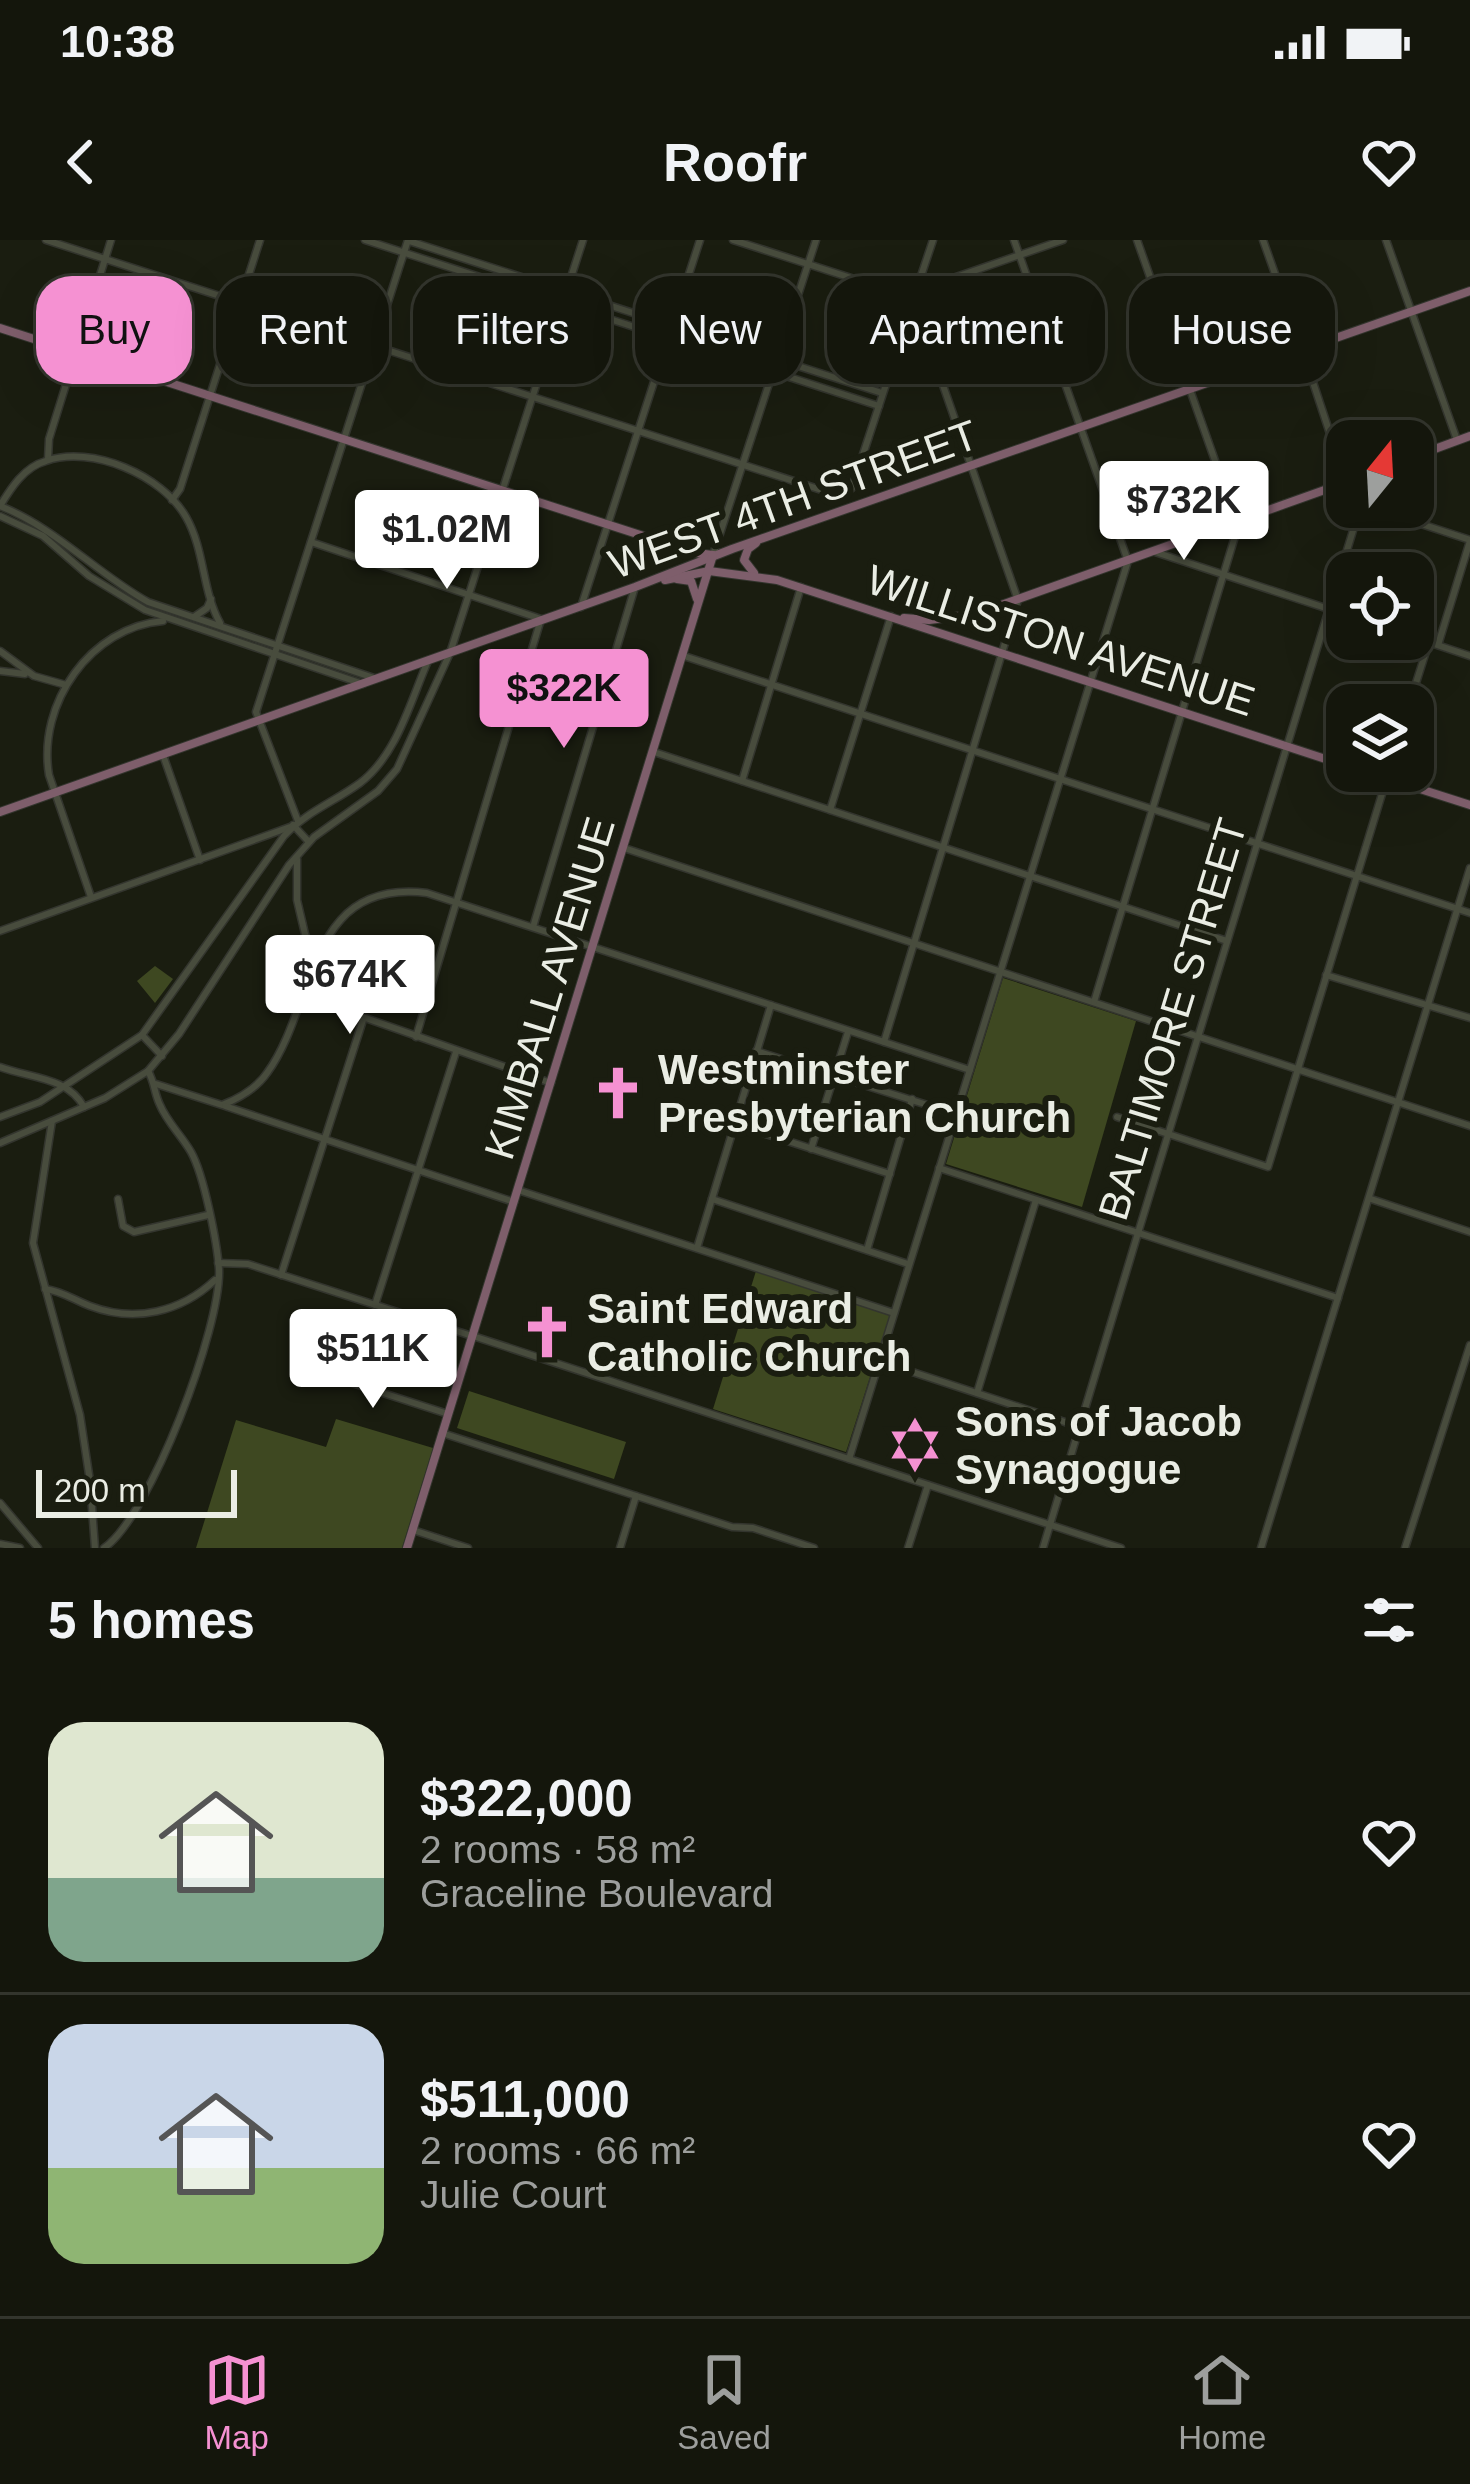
<!DOCTYPE html>
<html lang="en">
<head>
<meta charset="utf-8">
<style>
  body { margin:0; font-family:Helvetica,sans-serif; background:#21231a; color:#f1f3f6; height:100vh; display:flex; flex-direction:column; font-size:45px; white-space:nowrap }
  * { box-sizing:border-box; margin:0 }
  p { font-size:39px; color:#9d9f9d }
  .icon { flex:none; width:66px; height:66px; fill:none; stroke:currentColor; stroke-width:2; stroke-linecap:round; stroke-linejoin:round }
  .map { position:relative; height:1308px; overflow:hidden }
  .panel { display:flex; flex-direction:column; background:#14160c; flex:1 }
  .panel>* { flex:none }
  .banner { position:absolute; left:36px; top:36px; width:1398px; height:108px; display:flex; gap:24px }
  .needle { width:78px; rotate:18deg }
  .fabs { position:absolute; left:1326px; top:180px; display:grid; gap:24px }
  .fabs a { display:grid; place-items:center; width:108px; height:108px; border-radius:24px; background:#14160c; box-shadow:0 12px 48px #0002,0 0 0 3px #33352d; font-size:60px }
  .scale { position:absolute; left:36px; bottom:30px; width:201px; box-sizing:border-box; padding-left:12px; border:6px solid #eaede4; border-top:0; font-size:33px; line-height:42px; white-space:nowrap; color:#eaede4; -webkit-text-stroke:9px #1a1d10; paint-order:stroke }
  .price { position:absolute; translate:-50% -102px; padding:0 27px; border-radius:12px; background:#fff; color:#222; font-size:39px; line-height:78px; filter:drop-shadow(0 3px 6px #0008) }
  .price::after { content:''; position:absolute; left:50%; top:72px; width:36px; height:27px; margin-left:-18px; background:inherit; clip-path:polygon(0 0,100% 0,50% 100%) }
  .price.current { background:#f591d2; color:#111 }
  ul { padding:0; list-style:none }
  li { display:flex; align-items:center; gap:36px; height:300px; padding:0 48px }
  li+li { border-top:3px solid #33352d }
  li span { display:grid; place-items:center; flex:none; width:336px; height:240px; border-radius:36px; color:#555 }
  li>.icon { margin-inline-start:auto }
  span .icon { width:144px; height:144px; fill:#fffc; stroke-width:1 }
  li b { font-size:51px }
  h2 { display:flex; justify-content:space-between; align-items:center; height:144px; padding:0 48px; font-size:51px }
  .chip { padding:0 42px; border-radius:36px; background:#14160c; box-shadow:0 12px 48px #0002,0 0 0 3px #33352d; font-size:42px; line-height:108px }
  .chip.current { background:#f591d2; color:#111 }
  .status { display:flex; justify-content:space-between; align-items:center; height:84px; padding:0 60px; background:#14160c; direction:ltr }
  .status svg { height:33px; fill:currentColor }
  header { display:flex; justify-content:space-between; align-items:center; height:156px; padding:0 48px; background:#14160c; font-size:54px; font-weight:700 }
  .menu { display:flex; justify-content:space-around; align-items:center; height:168px; border-top:3px solid #33352d; background:#14160c; font-size:33px; color:#9d9f9d }
  .menu a { display:grid; justify-items:center; gap:6px }
  .menu .current { color:#f591d2 }
  .map>svg:first-child { display:block }
  .green { fill:#3e4821 }
  .lines { fill:none; stroke-linecap:round; stroke-linejoin:round }
  .minor-casing { stroke:#33352e; stroke-width:9 }
  .tertiary-casing { stroke:#33352e; stroke-width:9 }
  .secondary-casing { stroke:#33352e; stroke-width:10 }
  .minor { stroke:#484c3d; stroke-width:6 }
  .tertiary { stroke:#484c3d; stroke-width:6 }
  .secondary { stroke:#7e5e6b; stroke-width:8 }
  .labels { text-anchor:middle; stroke-width:12; stroke-linejoin:round; paint-order:stroke }
  .street-label { font-size:42px; fill:#eaede4; stroke:#1a1d10 }
  .poi-label { font-size:42px; font-weight:bold; fill:#eaede4; stroke:#1a1d10; text-anchor:start }
</style>
</head>
<body>
<div class="status"><b>10:38</b><svg viewBox="0 0 49 12"><path d="M0 12V9h3v3zM5 12V6h3v6zM10 12V3h3v9zM15 12V0h3v12zM26 1h20v11H26zM47 4h2v5h-2z"/></svg></div>
<header><svg class="icon" aria-label="back" viewBox="0 0 24 24"><path d="M15 5l-7 7 7 7"/></svg>Roofr<svg class="icon" aria-label="heart" viewBox="0 0 24 24"><path d="M12 20l-8-8c-3-5 5-10 8-4 3-6 11-1 8 4z"/></svg></header>
<div class="map">
<svg width="1470" height="1308" viewBox="0 0 1470 1308">
  <rect width="100%" height="100%" fill="#1a1d10"/>
  <!-- green -->
  <g class="green">
    <polygon points="155,726 173,739 155,763 137,741"/>
    <polygon points="1003,738 1136,781 1082,967 946,924"/>
    <polygon points="756,1031 890,1075 846,1212 713,1169"/>
    <polygon points="469,1151 626,1202 614,1239 457,1188"/>
    <polygon points="336,1179 433,1208 402,1308 196,1308 236,1180 326,1207"/>
  </g>
  <g class="lines">
    <defs>
      <g id="minor">
        <polyline points="46,0 840,256 852,248 893,123 901,113 929,102"/>
        <polyline points="365,0 879,166"/>
        <polyline points="1263,0 1302,110"/>
        <polyline points="1386,0 1457,200"/>
        <polyline points="409,1 882,153"/>
        <polyline points="48,219 49,199 111,0"/>
        <polyline points="172,260 180,249 260,0"/>
        <path d="M 0,266 C 56,288 96,333 148,362 L 374,438"/>
        <path d="M 0,266 C 11,248 24,227 46,221 C 92,205 162,235 186,277 C 205,310 202,351 220,383"/>
        <polyline points="1369,267 1470,300"/>
        <polyline points="0,276 43,296 89,336 145,370 363,444"/>
        <polyline points="311,302 541,379 416,797"/>
        <polyline points="1155,312 1347,375"/>
        <polyline points="581,367 700,0"/>
        <polyline points="194,377 207,368 211,359"/>
        <polyline points="1413,397 1470,416"/>
        <polyline points="1438,405 1470,301"/>
        <polyline points="0,411 34,436 66,445"/>
        <polyline points="684,416 1470,673"/>
        <polyline points="0,431 25,434"/>
        <polyline points="1409,465 1429,402"/>
        <polyline points="654,512 1227,701"/>
        <polyline points="163,515 200,620"/>
        <polyline points="742,541 801,347"/>
        <polyline points="830,570 891,376"/>
        <polyline points="298,581 256,472 408,0"/>
        <polyline points="293,585 309,602"/>
        <polyline points="624,608 1470,886"/>
        <polyline points="297,619 297,660 305,694 315,716 354,774 551,843"/>
        <path d="M 91,657 L 49,535 C 37,463 91,387 163,381"/>
        <polyline points="533,687 635,347"/>
        <polyline points="0,691 290,587"/>
        <polyline points="1326,735 1470,778"/>
        <polyline points="1094,762 1236,293 1236,280 1137,0"/>
        <polyline points="142,795 162,816"/>
        <polyline points="884,802 1018,360 916,68 915,54 933,0"/>
        <polyline points="756,811 956,874"/>
        <path d="M 0,827 C 30,838 68,837 84,867"/>
        <path d="M 156,844 L 222,865 C 240,858 256,849 267,833 C 317,765 305,638 427,653 L 970,830"/>
        <polyline points="225,866 514,962"/>
        <path d="M 0,877 L 40,862 L 142,795 L 284,596 C 306,572 334,562 360,543 C 397,515 410,462 428,421"/>
        <polyline points="1117,877 1268,927 1389,531"/>
        <polyline points="52,881 33,1003 80,1175 90,1241 95,1308"/>
        <polyline points="735,884 890,934"/>
        <polyline points="0,903 105,858 148,831 179,794 289,625 314,597 378,551 397,529 450,413 583,0"/>
        <polyline points="811,909 848,792"/>
        <polyline points="939,928 1338,1058"/>
        <polyline points="518,950 894,1073"/>
        <polyline points="118,959 123,986 134,992 208,975"/>
        <polyline points="712,959 908,1024"/>
        <polyline points="1371,959 1470,992"/>
        <polyline points="1138,993 1355,284 1356,267"/>
        <polyline points="697,1008 771,765"/>
        <polyline points="867,1010 912,859"/>
        <polyline points="218,1023 248,1024 472,1096"/>
        <polyline points="281,1035 363,780"/>
        <path d="M 45,1049 C 62,1051 74,1060 90,1066 C 135,1083 181,1072 215,1040"/>
        <polyline points="375,1065 456,812"/>
        <polyline points="879,1121 1080,1187"/>
        <polyline points="305,1132 321,1133 448,1174"/>
        <polyline points="977,1153 1036,960"/>
        <polyline points="442,1193 732,1287 753,1288 814,1308"/>
        <polyline points="849,1219 1128,321 1014,0"/>
        <polyline points="0,1263 38,1308"/>
        <polyline points="413,1290 468,1308"/>
        <polyline points="0,1304 20,1308"/>
        <path d="M 104,1308 C 150,1277 222,1085 219,1029 C 217,1002 204,935 191,912 C 182,896 167,882 160,865 C 154,853 155,843 148,831"/>
        <polyline points="620,1308 636,1256"/>
        <polyline points="908,1308 928,1245"/>
        <polyline points="1261,1308 1470,628"/>
        <polyline points="1405,1308 1470,1105"/>
      </g>
      <g id="tertiary">
        <polyline points="733,0 904,55 1063,0"/>
        <polyline points="1303,112 1346,242"/>
        <polyline points="713,315 816,0"/>
        <polyline points="473,1096 1121,1308"/>
        <polyline points="1043,1308 1138,993"/>
      </g>
      <g id="secondary">
        <polyline points="0,88 696,313 713,315"/>
        <polyline points="1413,217 1470,196"/>
        <polyline points="754,333 744,320 748,309 756,303"/>
        <polyline points="677,339 691,341 697,359"/>
        <polyline points="665,340 709,331 777,340 1347,526"/>
        <polyline points="904,378 929,380 976,374 1347,242"/>
        <polyline points="1364,531 1470,565"/>
        <polyline points="0,572 635,347 732,309 1470,51"/>
        <polyline points="407,1308 713,315"/>
      </g>
    </defs>
    <!-- minor casing -->
    <use href="#minor" class="minor-casing"/>
    <!-- tertiary casing -->
    <use href="#tertiary" class="tertiary-casing"/>
    <!-- secondary casing -->
    <use href="#secondary" class="secondary-casing"/>
    <!-- minor -->
    <use href="#minor" class="minor"/>
    <!-- tertiary -->
    <use href="#tertiary" class="tertiary"/>
    <!-- secondary -->
    <use href="#secondary" class="secondary"/>
  </g>
  <!-- icons -->
  <defs>
    <symbol id="church-bare" viewBox="-9 -9 18 18"><path d="M-1.2-6h2.4v3.5h3.3v2.4h-3.3V6h-2.4V-.1h-3.3v-2.4h3.3Z" fill="#f591d2" stroke="#1a1d10" stroke-width="2.5" paint-order="stroke"/></symbol>
    <symbol id="synagogue-bare" viewBox="-9 -9 18 18"><path d="M0-6.5L5.6 3.2H-5.6ZM0 6.5L5.6-3.2H-5.6Z" fill="#f591d2" stroke="#1a1d10" stroke-width="2.5" paint-order="stroke"/></symbol>
  </defs>
  <g fill-rule="evenodd">
    <use href="#church-bare" x="580" y="815" width="76" height="76"/>
    <use href="#church-bare" x="509" y="1054" width="76" height="76"/>
    <use href="#synagogue-bare" x="877" y="1167" width="76" height="76"/>
  </g>
  <g class="labels">
    <!-- street labels -->
    <g class="street-label">
      <text transform="translate(793 259) rotate(-20)" y="15">WEST 4TH STREET</text>
      <text transform="translate(1061 400) rotate(18)" y="15">WILLISTON AVENUE</text>
      <text transform="translate(549 748) rotate(-73)" y="15">KIMBALL AVENUE</text>
      <text transform="translate(1172 779) rotate(-73)" y="15">BALTIMORE STREET</text>
    </g>
    <!-- poi labels -->
    <g class="poi-label">
      <text x="658" y="844">Westminster<tspan x="658" dy="48">Presbyterian Church</tspan></text>
      <text x="587" y="1083">Saint Edward<tspan x="587" dy="48">Catholic Church</tspan></text>
      <text x="955" y="1196">Sons of Jacob<tspan x="955" dy="48">Synagogue</tspan></text>
    </g>
  </g>
</svg>
<div class="fabs">
<a><svg class="needle" viewBox="-14 -14 28 28"><path d="M0-13l5 13h-10z" fill="#e53935"/><path d="M0 13l5-13h-10z" fill="#9d9f9d"/></svg></a>
<a><svg class="icon" aria-label="locate" viewBox="0 0 24 24"><circle cx="12" cy="12" r="6"/><path d="M12 2v4M12 18v4M2 12h4M18 12h4"/></svg></a>
<a><svg class="icon" aria-label="layers" viewBox="0 0 24 24"><path d="M12 4l9 5-9 5-9-5zM3 14l9 5 9-5"/></svg></a>
</div>
<div class="scale">200 m</div>
<b class="price" style="left:1184px;top:323px">$732K</b>
<b class="price" style="left:447px;top:352px">$1.02M</b>
<b class="price current" style="left:564px;top:511px">$322K</b>
<b class="price" style="left:350px;top:797px">$674K</b>
<b class="price" style="left:373px;top:1171px">$511K</b>
<div class="banner">
<a class="chip current">Buy</a>
<a class="chip">Rent</a>
<a class="chip">Filters</a>
<a class="chip">New</a>
<a class="chip">Apartment</a>
<a class="chip">House</a>
</div>
</div>
<section class="panel">
<h2>5 homes<svg class="icon" aria-label="filters" viewBox="0 0 24 24"><path d="M4 7h16M4 17h16"/><circle cx="9" cy="7" r="2"/><circle cx="15" cy="17" r="2"/></svg></h2>
<ul>
<li><span style="background:linear-gradient(#dfe7d0 65%,#7fa58c 0)"><svg class="icon" aria-label="home" viewBox="0 0 24 24"><path d="M3 11l9-7 9 7M6 9v11h12V9"/></svg></span><div><b>$322,000</b><p>2 rooms · 58 m²</p><p>Graceline Boulevard</p></div><svg class="icon" aria-label="heart" viewBox="0 0 24 24"><path d="M12 20l-8-8c-3-5 5-10 8-4 3-6 11-1 8 4z"/></svg></li>
<li><span style="background:linear-gradient(#c9d6e8 60%,#8fb573 0)"><svg class="icon" aria-label="home" viewBox="0 0 24 24"><path d="M3 11l9-7 9 7M6 9v11h12V9"/></svg></span><div><b>$511,000</b><p>2 rooms · 66 m²</p><p>Julie Court</p></div><svg class="icon" aria-label="heart" viewBox="0 0 24 24"><path d="M12 20l-8-8c-3-5 5-10 8-4 3-6 11-1 8 4z"/></svg></li>
</ul>
</section>
<nav class="menu">
<a class="current"><svg class="icon" aria-label="map" viewBox="0 0 24 24"><path d="M3 6l6-2 6 2 6-2v14l-6 2-6-2-6 2zM9 4v14M15 6v14"/></svg>Map</a>
<a><svg class="icon" aria-label="saved" viewBox="0 0 24 24"><path d="M7 4h10v16l-5-4-5 4z"/></svg>Saved</a>
<a><svg class="icon" aria-label="home" viewBox="0 0 24 24"><path d="M3 11l9-7 9 7M6 9v11h12V9"/></svg>Home</a>
</nav>
</body>
</html>
